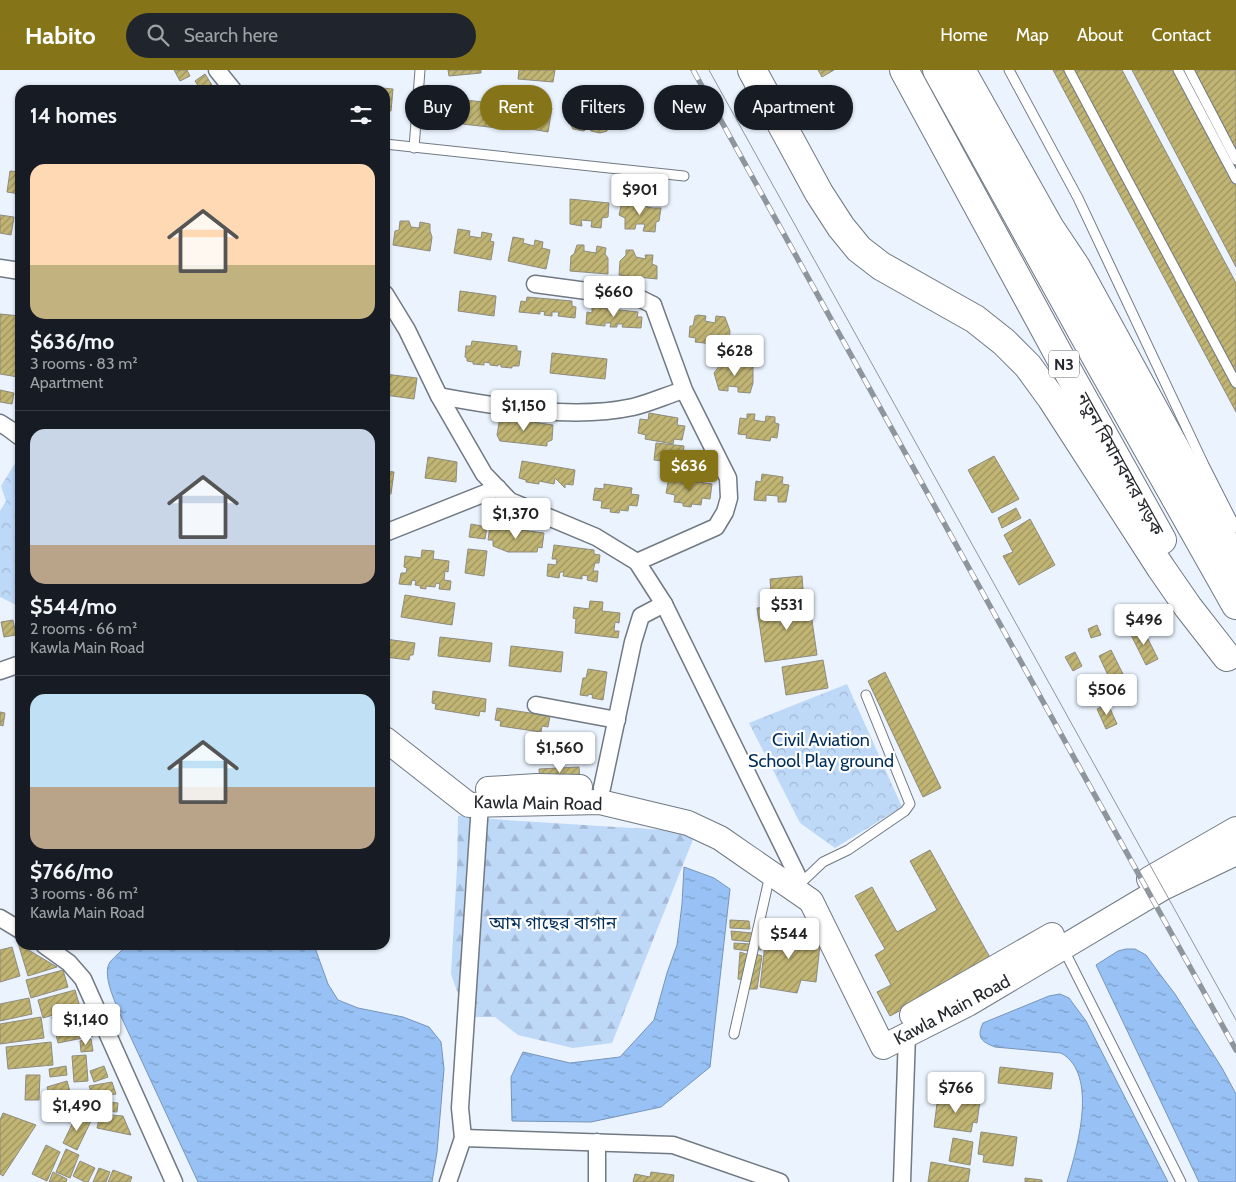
<!DOCTYPE html>
<html lang="en">
<head>
<meta charset="utf-8">
<style>
  body { margin:0; font-family:Cabin,"Noto Sans Bengali",sans-serif; background:#20242c; color:#f1f3f6; height:100vh; display:flex; flex-direction:column; font-size:19px; white-space:nowrap }
  * { box-sizing:border-box; margin:0 }
  p { font-size:16px; color:#9ea1a6 }
  .icon { flex:none; width:28px; height:28px; fill:none; stroke:currentColor; stroke-width:2; stroke-linecap:round; stroke-linejoin:round }
  .map { position:relative; flex:1; overflow:hidden }
  .details { position:absolute; left:15px; top:15px; width:375px; height:865px; display:flex; flex-direction:column; background:#171b24; border-radius:15px; box-shadow:0 1px 4px #0004 }
  .details>* { flex:none }
  .banner { position:absolute; left:405px; top:15px; width:475px; height:45px; display:flex; gap:10px }
  .price { position:absolute; translate:-50% -42px; padding:0 11px; border-radius:5px; background:#fff; color:#222; font-size:16px; line-height:32px; filter:drop-shadow(0 1px 2px #0008) }
  .price::after { content:''; position:absolute; left:50%; top:30px; width:15px; height:11px; margin-left:-8px; background:inherit; clip-path:polygon(0 0,100% 0,50% 100%) }
  .price.on { background:#857518; color:#fff }
  ul { padding:0; list-style:none }
  li { display:grid; align-content:center; gap:10px; height:265px; padding:0 15px }
  li+li { border-top:1px solid #363941 }
  li span { display:grid; place-items:center; height:155px; border-radius:15px; color:#555 }
  li>.icon { margin-inline-start:auto }
  span .icon { width:90px; height:90px; fill:#fffc; stroke-width:1 }
  li b { font-size:21px }
  h2 { display:flex; justify-content:space-between; align-items:center; height:60px; padding:0 15px; font-size:21px }
  .chip { padding:0 18px; border-radius:22px; background:#171b24; box-shadow:0 1px 4px #0004; font-size:18px; line-height:45px }
  .chip.on { background:#857518; color:#fff }
  header { display:flex; align-items:center; gap:30px; box-sizing:border-box; height:70px; padding:0 25px; background:#857518; color:#fff }
  header strong { font-size:24px }
  nav { display:flex; gap:28px; margin-inline-start:auto; font-size:18px }
  .search { width:350px; height:45px; background:#20242c; display:flex; align-items:center; gap:12px; box-sizing:border-box; padding:0 18px; border-radius:28px; color:#9ea1a6; font-size:19px }
  .map>svg:first-child { display:block }
  .forest { fill:url(#forest-firs) }
  .park { fill:url(#park-crowns) }
  .water { fill:url(#water-ripples); stroke:#7694b9 }
  .building { fill:url(#building-hatch); stroke:#8e8b7f }
  .lines { fill:none; stroke-linecap:round; stroke-linejoin:round }
  .lane-casing { stroke:#717983; stroke-width:11 }
  .street-casing { stroke:#717983; stroke-width:19 }
  .secondary-casing { stroke:#717983; stroke-width:26 }
  .highway-casing { stroke:#717983; stroke-width:30 }
  .lane { stroke:#fff; stroke-width:9 }
  .street { stroke:#fff; stroke-width:16 }
  .secondary { stroke:#fff; stroke-width:24 }
  .highway { stroke:#fff; stroke-width:28 }
  .tram { stroke:#8f959d; stroke-width:1 }
  .rail-casing { stroke:#8f959d; stroke-width:5.5 }
  .rail { stroke:#fff; stroke-width:4; stroke-dasharray:11; stroke-linecap:butt }
  .labels { text-anchor:middle; stroke-width:4.5; stroke-linejoin:round; paint-order:stroke }
  .shield { fill:#fff; stroke:#66686b; stroke-width:1 }
  .shield-label { font-size:16px; font-weight:bold; fill:#25282c }
  .street-label { font-size:18px; fill:#25282c; stroke:#fff }
  .park-label { font-size:18px; fill:#022e5b; stroke:#fff }
</style>
</head>
<body>
<header>
<strong>Habito</strong>
<div class="search"><svg class="icon" aria-label="search" viewBox="0 0 24 24"><circle cx="10" cy="10" r="6"/><path d="M15 15l6 6"/></svg>Search here</div>
<nav><a>Home</a><a>Map</a><a>About</a><a>Contact</a></nav>
</header>
<div class="map">
<svg width="1236" height="1112" viewBox="0 0 1236 1112">
  <defs>
    <pattern id="forest-firs" width="22" height="20" patternUnits="userSpaceOnUse" patternTransform="scale(1.25)"><rect width="22" height="20" fill="#bed8f8"/><path d="M5 1l3.5 6h-7zM16 11l3.5 6h-7z" fill="#a3b9d5"/></pattern>
    <pattern id="park-crowns" width="20" height="18" patternUnits="userSpaceOnUse" patternTransform="scale(1.25)"><rect width="20" height="18" fill="#bed8f8"/><path d="M2 6a3 3 0 1 1 6 0M12 15a3 3 0 1 1 6 0" fill="none" stroke="#a3b9d5"/></pattern>
    <pattern id="water-ripples" width="26" height="14" patternUnits="userSpaceOnUse" patternTransform="scale(1.25)"><rect width="26" height="14" fill="#98c2f5"/><path d="M2 4q2-2 4 0t4 0M15 11q2-2 4 0t4 0" fill="none" stroke="#7c9ec7"/></pattern>
    <pattern id="building-hatch" width="6" height="6" patternUnits="userSpaceOnUse" patternTransform="scale(1.25)"><rect width="6" height="6" fill="#c1b574"/><path d="M-1 1l2-2M0 6l6-6M5 7l2-2" fill="none" stroke="#9d935f"/></pattern>
  </defs>
  <rect width="100%" height="100%" fill="#eaf3fe"/>
  <!-- forest -->
  <polygon class="forest" points="458,746 505,750 696,762 612,973 573,978 518,965 495,947 466,947 451,904 457,798"/>
  <!-- park -->
  <g class="park">
    <polygon points="20,385 20,537 0,527 0,441 6,431 1,416"/>
    <polygon points="847,614 902,737 835,778 800,753 749,653"/>
  </g>
  <!-- water -->
  <g class="water">
    <polygon points="684,797 714,808 730,819 710,997 661,1037 591,1052 512,1051 511,1007 523,982 570,993 620,987 654,950 667,903 677,875 682,834"/>
    <path d="M 127,875 L 314,875 L 328,914 L 338,930 L 358,938 L 403,947 L 429,957 L 441,972 L 444,999 L 437,1082 L 432,1112 L 198,1112 L 119,942 C 114,929 102,904 110,892 C 115,886 122,881 127,875 Z"/>
    <polygon points="1126,879 1135,879 1146,885 1159,903 1175,924 1222,998 1236,1024 1236,1112 1199,1112 1096,895 1118,881"/>
    <path d="M 1060,924 L 1069,928 L 1086,951 L 1168,1112 L 1067,1112 C 1077,1079 1099,1004 1061,983 L 995,977 C 982,972 976,968 983,953 L 1049,926 Z"/>
  </g>
  <!-- building -->
  <g class="building">
    <polygon points="174,0 187,0 190,6 180,11"/>
    <polygon points="448,0 481,0 481,3 449,6"/>
    <polygon points="519,0 555,0 553,12 518,9"/>
    <polygon points="818,0 834,0 822,7"/>
    <polygon points="1053,0 1122,0 1236,213 1236,342"/>
    <polygon points="1132,0 1236,0 1236,197"/>
    <polygon points="205,4 215,20 201,20 195,11"/>
    <polygon points="357,17 377,18 376,20 356,20"/>
    <polygon points="382,18 393,19 391,41 385,41 385,20 382,20"/>
    <polygon points="428,30 443,32 440,52 424,50"/>
    <polygon points="465,30 501,34 498,58 462,54"/>
    <polygon points="517,32 552,38 548,62 514,56"/>
    <polygon points="578,35 584,36 587,42 597,44 599,39 609,39 607,61 600,63 591,61 588,57 584,61 573,59 570,54 576,45"/>
    <polygon points="10,101 20,102 20,124 7,122"/>
    <polygon points="385,105 388,111 386,120 385,120"/>
    <polygon points="570,129 609,133 608,147 602,148 601,158 591,157 592,151 581,150 582,156 570,154"/>
    <polygon points="622,132 653,138 661,138 659,151 656,152 655,162 643,161 645,154 636,154 635,159 625,159 625,148 619,145"/>
    <polygon points="0,145 14,147 11,165 0,163"/>
    <polygon points="400,151 409,151 411,157 419,158 420,152 430,154 430,161 432,167 430,181 393,175 395,161 399,160"/>
    <polygon points="458,159 470,161 469,166 481,168 482,162 492,164 490,171 494,172 491,190 454,183"/>
    <polygon points="513,167 524,169 523,173 534,176 535,170 543,172 542,178 550,180 546,199 508,191"/>
    <polygon points="577,175 584,175 584,181 596,183 597,176 606,178 605,184 608,188 608,204 570,201 571,186 574,184"/>
    <polygon points="626,180 633,180 636,187 646,189 645,185 653,185 652,194 657,196 657,209 619,205 620,191 626,185"/>
    <polygon points="460,221 496,226 494,246 458,241"/>
    <polygon points="527,227 572,231 572,236 576,237 575,248 558,246 559,242 552,242 552,246 544,245 545,242 540,241 540,244 519,242 521,231 526,232"/>
    <polygon points="592,237 638,242 637,247 642,247 641,258 622,257 623,254 617,254 617,257 610,257 611,253 605,253 605,256 586,254 587,242 592,243"/>
    <polygon points="0,244 20,246 20,294 18,307 0,304"/>
    <polygon points="698,245 706,246 705,251 715,253 716,246 725,247 730,261 729,273 722,272 722,275 695,272 696,268 689,267 690,256 693,256 695,246"/>
    <polygon points="472,271 517,276 517,281 521,281 519,296 512,296 512,298 501,297 501,295 498,294 498,296 490,295 490,293 484,292 484,295 473,294 473,292 467,291 467,288 465,287 466,276 471,276"/>
    <polygon points="552,283 607,289 605,309 550,303"/>
    <polygon points="720,295 753,295 753,313 750,323 738,322 738,317 728,316 728,321 719,320 714,303"/>
    <polygon points="385,304 417,308 414,329 385,325"/>
    <polygon points="0,320 14,323 12,334 0,332"/>
    <polygon points="649,343 678,348 677,355 685,356 682,370 674,369 673,374 645,369 646,365 638,363 640,349 648,350"/>
    <polygon points="747,344 755,344 754,350 765,352 766,346 775,347 775,353 779,354 777,368 771,367 770,371 746,368 747,365 738,364 740,348 747,349"/>
    <polygon points="500,347 553,355 552,370 547,372 547,376 500,371 497,365"/>
    <polygon points="656,373 684,376 682,393 654,390"/>
    <polygon points="994,386 1019,429 992,443 968,400"/>
    <polygon points="428,387 457,392 456,412 425,408"/>
    <polygon points="522,391 575,400 573,415 565,414 565,418 555,408 554,414 539,411 539,414 526,412 526,410 519,408"/>
    <polygon points="385,401 394,402 391,424 385,424"/>
    <polygon points="762,404 783,407 782,414 789,415 786,432 778,432 778,426 766,425 766,431 754,430 756,411 761,412"/>
    <polygon points="669,408 712,414 710,429 702,428 701,435 692,434 691,437 683,436 683,433 674,432 675,425 666,423"/>
    <polygon points="604,414 632,418 631,424 639,425 637,436 629,435 628,441 620,440 619,443 610,442 611,439 601,438 602,431 593,430 595,418 604,419"/>
    <polygon points="1016,438 1021,448 1002,458 998,448"/>
    <polygon points="1030,449 1055,495 1019,515 1003,486 1013,482 1004,465"/>
    <polygon points="471,454 487,457 485,469 469,467"/>
    <polygon points="490,456 544,463 542,478 538,477 537,482 508,482 493,476 493,470 488,470"/>
    <polygon points="554,475 594,480 594,484 600,485 599,493 595,493 593,501 598,501 597,512 587,510 588,506 582,505 582,509 563,506 564,502 560,502 559,508 547,506 548,494 556,495 557,489 552,489"/>
    <polygon points="468,479 487,481 484,506 465,503"/>
    <polygon points="422,480 434,481 433,489 449,491 448,502 445,501 444,510 451,511 450,520 439,519 440,514 436,513 435,517 426,516 426,519 420,518 421,516 415,515 416,511 412,510 411,515 399,514 401,503 406,503 407,498 404,497 405,486 421,488"/>
    <polygon points="802,506 803,519 771,522 770,509"/>
    <polygon points="405,525 455,533 452,555 401,547"/>
    <polygon points="809,530 817,585 765,592 757,538"/>
    <polygon points="590,531 603,532 602,541 620,543 619,553 615,552 614,561 619,561 618,568 575,563 576,549 573,548 574,537 589,539"/>
    <polygon points="1133,537 1136,546 1126,549 1123,540"/>
    <polygon points="13,550 16,565 4,567 1,552"/>
    <polygon points="1097,555 1101,565 1091,568 1088,559"/>
    <polygon points="1142,557 1158,589 1146,595 1130,563"/>
    <polygon points="440,567 492,573 490,592 438,586"/>
    <polygon points="385,569 415,573 413,585 410,585 409,590 385,587"/>
    <polygon points="511,576 563,582 561,602 509,596"/>
    <polygon points="1111,580 1127,612 1114,618 1099,586"/>
    <polygon points="1075,582 1082,596 1073,601 1065,587"/>
    <polygon points="823,590 828,618 786,625 782,597"/>
    <polygon points="588,599 607,602 603,630 592,628 593,625 588,624 588,626 580,625 583,608 586,608"/>
    <polygon points="885,602 941,718 923,727 868,611"/>
    <polygon points="1092,607 1102,627 1091,632 1082,612"/>
    <polygon points="433,621 486,629 485,642 480,641 479,646 435,639 436,634 432,633"/>
    <polygon points="1108,634 1117,654 1106,659 1097,639"/>
    <polygon points="497,638 550,646 548,657 542,656 541,662 500,656 501,651 495,650"/>
    <polygon points="0,642 5,643 3,656 0,655"/>
    <polygon points="578,670 580,682 549,685 548,674"/>
    <polygon points="579,697 580,709 540,711 539,699"/>
    <polygon points="930,780 992,891 890,946 877,922 891,915 875,885 885,879 855,826 872,817 897,862 937,840 910,791"/>
    <polygon points="730,850 749,851 750,859 730,858"/>
    <polygon points="767,857 821,866 816,912 801,910 797,923 760,917"/>
    <polygon points="759,858 765,860 761,880 754,879"/>
    <polygon points="731,861 752,863 752,872 732,870"/>
    <polygon points="18,873 20,875 57,897 28,906"/>
    <polygon points="734,873 750,874 749,881 734,879"/>
    <polygon points="12,877 20,906 0,912 0,880"/>
    <polygon points="740,882 749,885 746,910 738,909"/>
    <polygon points="753,883 762,886 757,919 748,919"/>
    <polygon points="63,900 68,917 31,928 26,910"/>
    <polygon points="75,920 80,937 43,948 38,930"/>
    <polygon points="29,928 32,944 0,951 0,934"/>
    <polygon points="88,940 93,966 58,973 52,947"/>
    <polygon points="41,947 44,968 0,974 0,954"/>
    <polygon points="91,969 93,981 81,982 80,971"/>
    <polygon points="51,972 53,995 8,999 6,977"/>
    <polygon points="86,985 88,1011 74,1012 72,986"/>
    <polygon points="66,996 67,1005 50,1007 49,999"/>
    <polygon points="104,996 108,1007 94,1012 90,1001"/>
    <polygon points="1000,997 1053,1003 1051,1019 998,1013"/>
    <polygon points="26,1005 40,1005 39,1030 25,1030"/>
    <polygon points="67,1011 72,1029 52,1035 47,1017"/>
    <polygon points="112,1012 116,1024 93,1028 89,1016"/>
    <polygon points="938,1026 980,1031 977,1053 973,1052 971,1062 934,1057"/>
    <polygon points="98,1031 118,1033 117,1042 97,1040"/>
    <polygon points="3,1043 36,1055 3,1106 0,1104 0,1050"/>
    <polygon points="77,1044 91,1051 77,1080 63,1073"/>
    <polygon points="100,1044 123,1046 131,1065 97,1058"/>
    <polygon points="981,1062 1017,1067 1013,1096 983,1092 984,1085 978,1084"/>
    <polygon points="953,1068 973,1072 970,1095 949,1091"/>
    <polygon points="46,1075 60,1082 47,1111 32,1104"/>
    <polygon points="66,1079 79,1085 70,1108 56,1102"/>
    <polygon points="80,1091 95,1098 88,1112 85,1112 73,1106"/>
    <polygon points="931,1092 970,1099 968,1112 928,1112"/>
    <polygon points="99,1098 110,1102 106,1112 93,1112"/>
    <polygon points="113,1100 132,1107 130,1112 108,1112"/>
    <polygon points="53,1102 67,1109 66,1112 49,1112"/>
    <polygon points="651,1102 674,1105 673,1112 633,1112 635,1104 650,1107"/>
    <polygon points="1025,1108 1042,1110 1042,1112 1025,1112"/>
  </g>
  <g class="lines">
    <defs>
      <g id="lane">
        <polyline points="1009,0 1078,128 1204,395 1236,458"/>
        <polyline points="1069,0 1236,313"/>
        <polyline points="1178,0 1236,109"/>
        <polyline points="1189,0 1236,90"/>
        <polyline points="385,74 684,106"/>
        <polyline points="414,78 420,0"/>
        <polyline points="803,811 823,792 848,780 905,741 910,734 866,625"/>
        <polyline points="1063,878 1181,1112"/>
        <polyline points="734,964 770,805"/>
      </g>
      <g id="street">
        <polyline points="217,0 233,20"/>
        <polyline points="0,198 20,201"/>
        <polyline points="535,214 639,228 653,235"/>
        <polyline points="385,224 407,260 439,326 484,404 510,431 596,467 637,492 664,534 798,807"/>
        <path d="M 439,326 C 499,337 573,350 633,337 C 650,333 667,325 684,320 L 653,235 L 684,320 L 728,408 L 729,428 L 725,442 L 716,457 L 637,492"/>
        <polyline points="0,353 8,358 20,367"/>
        <polyline points="385,463 498,418"/>
        <polyline points="0,601 20,594"/>
        <polyline points="536,635 617,650"/>
        <polyline points="602,718 633,572 641,546 664,534"/>
        <polyline points="0,848 20,860"/>
        <polyline points="44,875 69,893 83,909 174,1112"/>
        <polyline points="463,1068 673,1075 780,1112"/>
        <polyline points="597,1072 597,1112"/>
        <polyline points="448,1112 463,1068 460,1038 480,734"/>
        <polyline points="902,1112 907,964"/>
      </g>
      <g id="secondary">
        <polyline points="385,669 469,735 600,732 688,753 720,768 811,831 883,977 968,934 1163,818 1236,783"/>
        <polyline points="488,719 537,716 580,717"/>
        <polyline points="1149,809 1236,759"/>
        <polyline points="912,945 1052,865"/>
      </g>
      <g id="highway">
        <polyline points="752,0 819,123 841,157 859,179 881,196 975,249 1004,272 1028,296 1052,329 1161,498 1188,537 1227,587"/>
        <polyline points="904,0 1060,287 1162,470"/>
        <polyline points="937,0 1101,296 1236,535"/>
        <polyline points="961,0 1050,158 1076,197 1099,239 1211,444 1236,496"/>
      </g>
    </defs>
    <!-- lane casing -->
    <use href="#lane" class="lane-casing"/>
    <!-- street casing -->
    <use href="#street" class="street-casing"/>
    <!-- secondary casing -->
    <use href="#secondary" class="secondary-casing"/>
    <!-- highway casing -->
    <use href="#highway" class="highway-casing"/>
    <!-- lane -->
    <use href="#lane" class="lane"/>
    <!-- street -->
    <use href="#street" class="street"/>
    <!-- secondary -->
    <use href="#secondary" class="secondary"/>
    <!-- highway -->
    <use href="#highway" class="highway"/>
    <!-- tram -->
    <polyline class="tram" points="709,0 1236,950"/>
    <defs>
      <polyline id="rail" points="693,0 1236,980"/>
    </defs>
    <!-- rail casing -->
    <use href="#rail" class="rail-casing"/>
    <!-- rail -->
    <use href="#rail" class="rail"/>
  </g>
  <g class="labels">
    <!-- shield labels -->
    <rect class="shield" x="1049" y="280.5" width="30" height="27" rx="4"/>
    <g class="shield-label">
      <text x="1064" y="300">N3</text>
    </g>
    <!-- street labels -->
    <g class="street-label">
      <text transform="translate(1120 394) rotate(61)" y="6">নতুন বিমানবন্দর সড়ক</text>
      <text transform="translate(538 733) rotate(1)" y="6">Kawla Main Road</text>
      <text transform="translate(952 940) rotate(-28)" y="6">Kawla Main Road</text>
    </g>
    <!-- park labels -->
    <g class="park-label">
      <text x="821" y="676">Civil Aviation<tspan x="821" dy="21">School Play ground</tspan></text>
      <text x="553" y="859">আম গাছের বাগান</text>
    </g>
  </g>
</svg>
<b class="price" style="left:640px;top:146px">$901</b>
<b class="price" style="left:614px;top:248px">$660</b>
<b class="price" style="left:735px;top:307px">$628</b>
<b class="price" style="left:524px;top:362px">$1,150</b>
<b class="price on" style="left:689px;top:422px">$636</b>
<b class="price" style="left:516px;top:470px">$1,370</b>
<b class="price" style="left:787px;top:561px">$531</b>
<b class="price" style="left:1144px;top:576px">$496</b>
<b class="price" style="left:1107px;top:646px">$506</b>
<b class="price" style="left:560px;top:704px">$1,560</b>
<b class="price" style="left:789px;top:890px">$544</b>
<b class="price" style="left:86px;top:976px">$1,140</b>
<b class="price" style="left:956px;top:1044px">$766</b>
<b class="price" style="left:77px;top:1062px">$1,490</b>
<div class="banner">
<a class="chip">Buy</a>
<a class="chip on">Rent</a>
<a class="chip">Filters</a>
<a class="chip">New</a>
<a class="chip">Apartment</a>
</div>
<section class="details">
<h2>14 homes<svg class="icon" aria-label="filters" viewBox="0 0 24 24"><path d="M4 7h16M4 17h16"/><circle cx="9" cy="7" r="2"/><circle cx="15" cy="17" r="2"/></svg></h2>
<ul>
<li><span style="background:linear-gradient(#ffd9b3 65%,#c2b280 0)"><svg class="icon" aria-label="home" viewBox="0 0 24 24"><path d="M3 11l9-7 9 7M6 9v11h12V9"/></svg></span><div><b>$636/mo</b><p>3 rooms · 83 m²</p><p>Apartment</p></div></li>
<li><span style="background:linear-gradient(#c9d6e8 75%,#b9a48a 0)"><svg class="icon" aria-label="home" viewBox="0 0 24 24"><path d="M3 11l9-7 9 7M6 9v11h12V9"/></svg></span><div><b>$544/mo</b><p>2 rooms · 66 m²</p><p>Kawla Main Road</p></div></li>
<li><span style="background:linear-gradient(#bfe0f5 60%,#b9a48a 0)"><svg class="icon" aria-label="home" viewBox="0 0 24 24"><path d="M3 11l9-7 9 7M6 9v11h12V9"/></svg></span><div><b>$766/mo</b><p>3 rooms · 86 m²</p><p>Kawla Main Road</p></div></li>
</ul>
</section>
</div>
</body>
</html>
